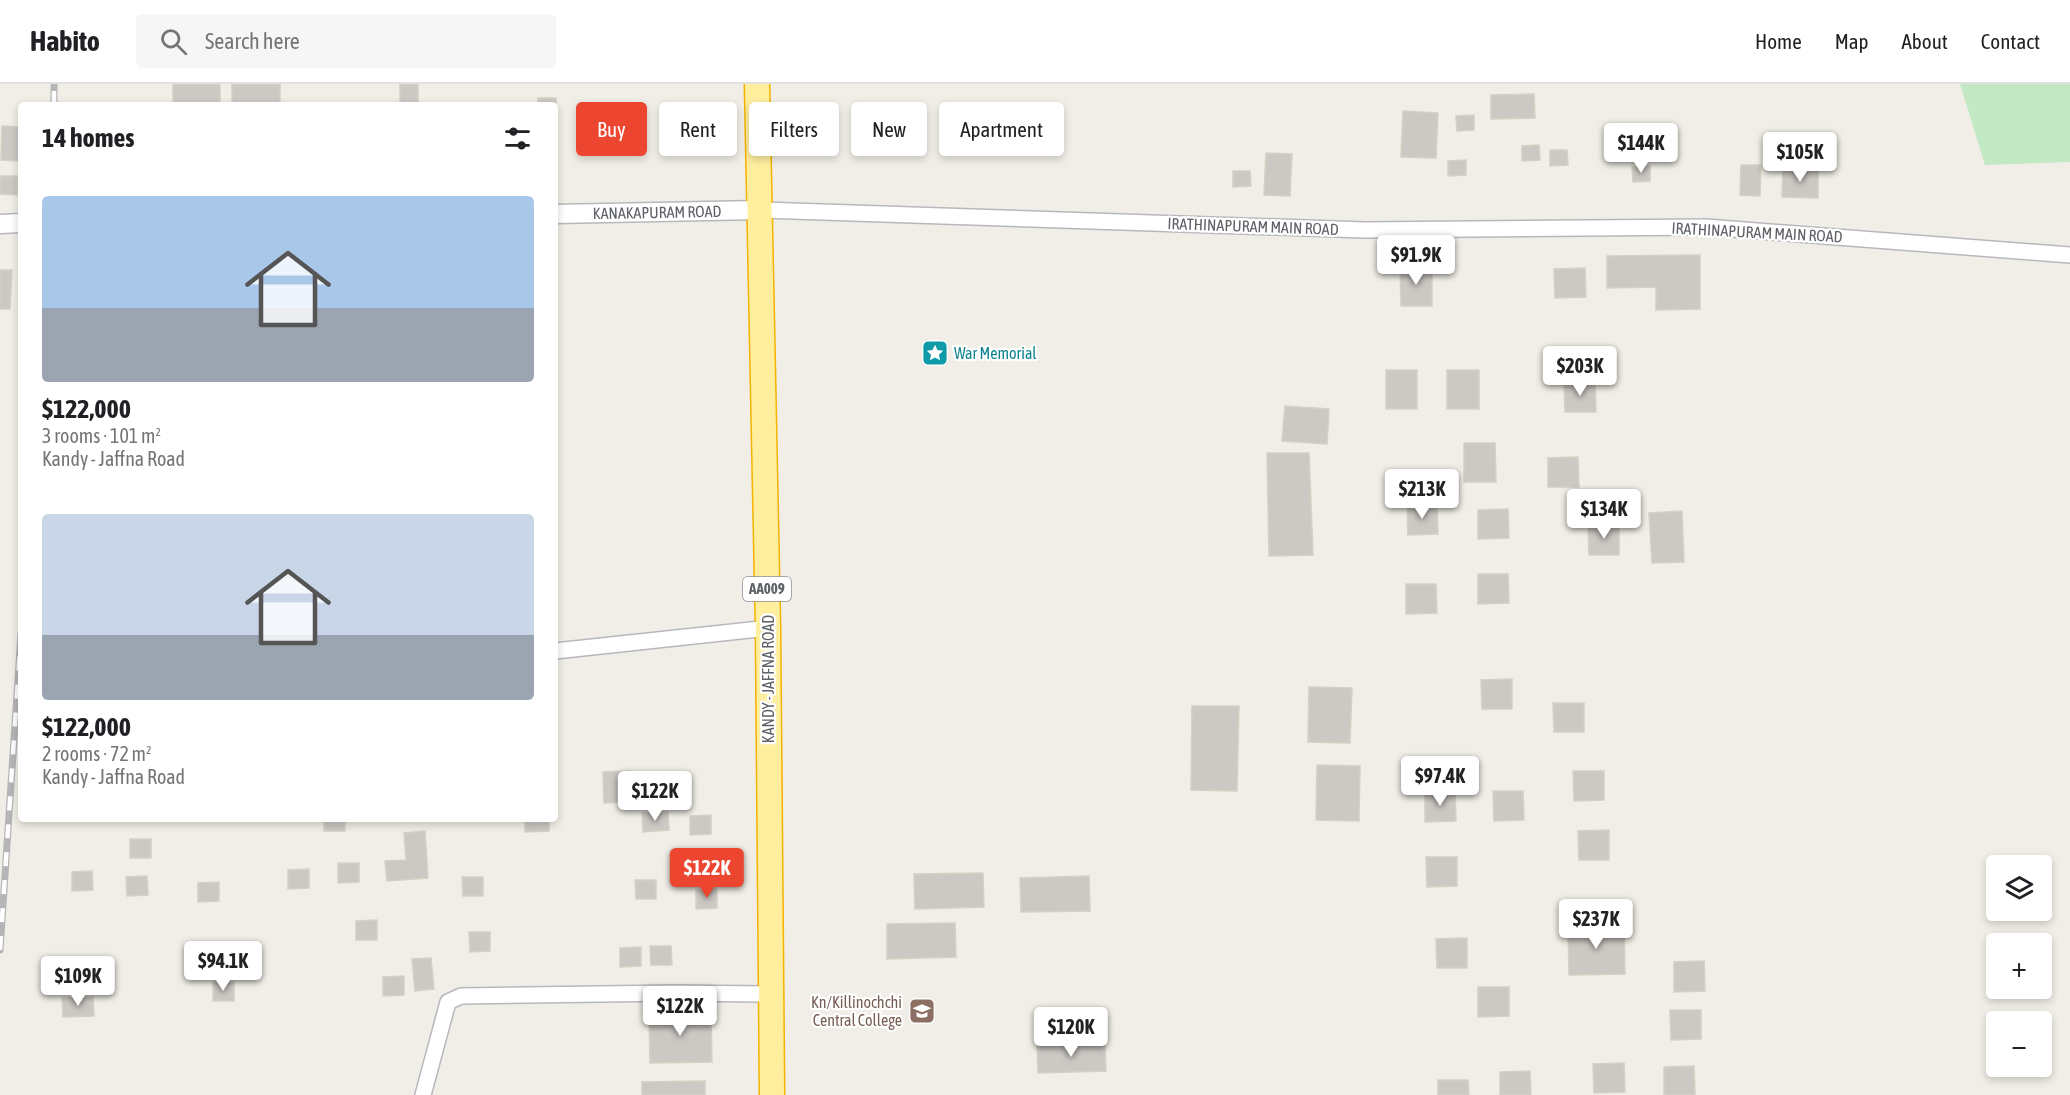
<!DOCTYPE html>
<html lang="en">
<head>
<meta charset="utf-8">
<style>
  body { margin:0; font-family:"Asap Condensed",sans-serif; background:#f6f6f6; color:#202124; height:100vh; display:flex; flex-direction:column; font-size:22px; white-space:nowrap }
  * { box-sizing:border-box; margin:0 }
  p { font-size:20px; color:#757577 }
  .icon { flex:none; width:33px; height:33px; fill:none; stroke:currentColor; stroke-width:2; stroke-linecap:round; stroke-linejoin:round }
  .map { position:relative; flex:1; overflow:hidden }
  .details { position:absolute; left:18px; top:18px; width:540px; height:720px; display:flex; flex-direction:column; background:#fff; border-radius:6px; box-shadow:0 3px 9px #0003 }
  .details>* { flex:none }
  .banner { position:absolute; left:576px; top:18px; width:570px; height:54px; display:flex; gap:12px }
  .tools { position:absolute; left:1986px; top:771px; display:grid; gap:12px }
  .tools a { display:grid; place-items:center; width:66px; height:66px; border-radius:6px; background:#fff; box-shadow:0 3px 9px #0003; font-size:30px }
  .price { position:absolute; translate:-50% -51px; padding:0 14px; border-radius:6px; background:#fff; color:#222; font-size:20px; line-height:39px; filter:drop-shadow(0 2px 3px #0008) }
  .price::after { content:''; position:absolute; left:50%; top:36px; width:18px; height:14px; margin-left:-9px; background:inherit; clip-path:polygon(0 0,100% 0,50% 100%) }
  .price.on { background:#ec4630; color:#fff }
  ul { padding:0; list-style:none }
  li { display:grid; align-content:center; gap:12px; height:318px; padding:0 24px }
  li span { display:grid; place-items:center; height:186px; border-radius:6px; color:#555 }
  li>.icon { margin-inline-start:auto }
  span .icon { width:108px; height:108px; fill:#fffc; stroke-width:1 }
  li b { font-size:26px }
  h2 { display:flex; justify-content:space-between; align-items:center; height:72px; padding:0 24px; font-size:26px }
  .pill { padding:0 21px; border-radius:6px; background:#fff; box-shadow:0 3px 9px #0003; font-size:21px; line-height:54px }
  .pill.on { background:#ec4630; color:#fff }
  header { display:flex; align-items:center; gap:36px; box-sizing:border-box; height:84px; padding:0 30px; background:#fff; border-bottom:2px solid #e0e0e0 }
  header strong { font-size:28px }
  nav { display:flex; gap:33px; margin-inline-start:auto; font-size:21px }
  .search { width:420px; height:54px; background:#f6f6f6; display:flex; align-items:center; gap:15px; box-sizing:border-box; padding:0 21px; border-radius:6px; color:#757577; font-size:22px }
  .map>svg:first-child { display:block }
  .green { fill:#c2e8c4 }
  .building { fill:#ccc8c3; stroke:#d5d0c4; stroke-width:1.5 }
  .lines { fill:none; stroke-linecap:round; stroke-linejoin:round }
  .minor-casing { stroke:#b6b8bd; stroke-width:18 }
  .tertiary-casing { stroke:#b6b8bd; stroke-width:21 }
  .trunk-casing { stroke:#f6b300; stroke-width:27 }
  .minor { stroke:#fff; stroke-width:15 }
  .tertiary { stroke:#fff; stroke-width:18 }
  .trunk { stroke:#feee9e; stroke-width:24 }
  .rail-casing { stroke:#b5b5b7; stroke-width:7 }
  .rail { stroke:#fff; stroke-width:4.5; stroke-dasharray:14; stroke-linecap:butt }
  .labels { text-anchor:middle; stroke-width:4.5; stroke-linejoin:round; paint-order:stroke }
  .shield { fill:#fff; stroke:#8e9095; stroke-width:1.5 }
  .shield-label { font-size:15px; font-weight:bold; fill:#5e6167 }
  .street-label { font-size:16px; fill:#5e6167; stroke:#fff }
  .culture-label { font-size:16px; fill:#0d838f; stroke:#fff; text-anchor:start }
  .education-label { font-size:16px; fill:#785e54; stroke:#fff; text-anchor:end }
</style>
</head>
<body>
<header>
<strong>Habito</strong>
<div class="search"><svg class="icon" aria-label="search" viewBox="0 0 24 24"><circle cx="10" cy="10" r="6"/><path d="M15 15l6 6"/></svg>Search here</div>
<nav><a>Home</a><a>Map</a><a>About</a><a>Contact</a></nav>
</header>
<div class="map">
<svg width="2070" height="1011" viewBox="0 0 2070 1011">
  <rect width="100%" height="100%" fill="#f0eee6"/>
  <!-- green -->
  <polygon class="green" points="1960,0 2070,0 2070,78 1985,81"/>
  <!-- building -->
  <g class="building">
    <polygon points="173,0 220,0 220,20 173,21"/>
    <rect x="232" y="0" width="48" height="21"/>
    <rect x="400" y="0" width="18" height="21"/>
    <polygon points="1534,10 1535,34 1491,35 1491,11"/>
    <polygon points="538,14 556,14 556,29 555,21 538,21"/>
    <polygon points="1403,27 1438,29 1436,74 1401,73"/>
    <polygon points="1474,31 1474,46 1457,47 1456,32"/>
    <polygon points="2,42 21,43 21,77 1,76"/>
    <polygon points="1539,61 1540,76 1522,77 1522,62"/>
    <polygon points="1550,66 1567,66 1568,81 1550,82"/>
    <polygon points="1266,69 1292,70 1290,112 1264,111"/>
    <polygon points="1466,76 1466,91 1448,92 1448,77"/>
    <polygon points="1741,81 1761,81 1760,112 1740,111"/>
    <polygon points="1650,82 1650,97 1633,98 1632,83"/>
    <polygon points="1783,83 1818,84 1818,114 1782,113"/>
    <polygon points="1233,87 1250,87 1251,102 1233,103"/>
    <polygon points="0,92 17,92 17,111 0,110"/>
    <polygon points="1700,171 1700,225 1656,226 1656,203 1607,204 1607,172"/>
    <polygon points="1432,182 1432,222 1401,222 1400,183"/>
    <polygon points="1585,184 1586,213 1555,214 1554,185"/>
    <polygon points="0,186 12,186 10,225 0,225"/>
    <rect x="1386" y="286" width="31" height="39"/>
    <rect x="1447" y="286" width="32" height="39"/>
    <polygon points="1595,298 1596,328 1565,328 1564,299"/>
    <polygon points="1285,322 1329,325 1327,360 1282,357"/>
    <polygon points="1464,359 1495,359 1496,398 1464,398"/>
    <polygon points="1267,369 1309,369 1313,471 1269,472"/>
    <polygon points="1578,373 1579,403 1548,403 1548,374"/>
    <polygon points="1437,421 1438,450 1408,451 1407,422"/>
    <polygon points="1508,425 1509,454 1478,455 1478,426"/>
    <polygon points="1682,427 1684,478 1652,479 1649,429"/>
    <polygon points="1619,441 1619,471 1589,471 1588,442"/>
    <polygon points="1478,490 1508,490 1509,519 1478,520"/>
    <polygon points="1406,500 1436,500 1437,529 1406,530"/>
    <polygon points="1512,595 1512,625 1482,625 1481,596"/>
    <polygon points="1309,603 1352,604 1350,659 1308,658"/>
    <polygon points="1553,619 1584,619 1584,648 1554,648"/>
    <polygon points="1192,622 1239,622 1237,707 1191,706"/>
    <polygon points="1317,681 1360,682 1359,737 1316,736"/>
    <polygon points="629,687 630,718 604,719 603,688"/>
    <polygon points="1573,687 1604,687 1604,716 1574,717"/>
    <polygon points="1493,707 1523,707 1524,736 1494,737"/>
    <polygon points="1455,708 1456,737 1425,738 1425,709"/>
    <polygon points="668,728 669,746 643,748 642,729"/>
    <polygon points="711,731 711,750 690,751 690,732"/>
    <rect x="324" y="735" width="21" height="12"/>
    <polygon points="525,735 549,735 549,747 525,748"/>
    <polygon points="1609,746 1609,776 1579,776 1578,747"/>
    <polygon points="425,747 428,794 387,797 385,777 406,776 404,749"/>
    <rect x="130" y="755" width="21" height="19"/>
    <polygon points="1426,773 1457,773 1457,802 1427,803"/>
    <polygon points="338,779 359,779 359,798 338,799"/>
    <polygon points="309,785 309,804 288,805 288,786"/>
    <polygon points="92,787 93,806 72,807 72,788"/>
    <polygon points="983,789 984,823 915,825 914,790"/>
    <polygon points="147,792 148,811 127,812 126,793"/>
    <polygon points="1089,792 1090,827 1021,828 1020,794"/>
    <polygon points="462,793 483,793 483,812 463,812"/>
    <polygon points="635,796 656,796 656,815 636,815"/>
    <polygon points="219,798 219,817 198,818 198,799"/>
    <polygon points="717,805 717,824 696,825 696,806"/>
    <polygon points="377,836 377,856 356,856 356,837"/>
    <polygon points="955,839 956,873 887,875 887,840"/>
    <polygon points="1568,841 1624,841 1625,890 1569,891"/>
    <polygon points="469,848 490,848 490,867 470,868"/>
    <polygon points="1467,854 1467,884 1437,884 1436,855"/>
    <polygon points="650,862 671,862 672,881 651,881"/>
    <polygon points="641,863 641,882 620,883 620,864"/>
    <polygon points="431,874 434,905 415,907 412,875"/>
    <polygon points="1704,877 1705,907 1674,908 1674,878"/>
    <polygon points="404,892 404,911 383,912 383,893"/>
    <rect x="213" y="898" width="21" height="19"/>
    <polygon points="1478,903 1509,903 1509,932 1478,933"/>
    <polygon points="93,913 94,932 63,933 62,914"/>
    <polygon points="1670,926 1701,926 1701,955 1671,956"/>
    <polygon points="711,928 712,978 650,979 649,929"/>
    <polygon points="1105,960 1106,987 1038,989 1037,961"/>
    <polygon points="1624,979 1625,1008 1594,1009 1593,980"/>
    <polygon points="1694,982 1695,1011 1664,1011 1664,983"/>
    <polygon points="1530,987 1531,1011 1500,1011 1500,988"/>
    <polygon points="1438,996 1468,996 1469,1011 1438,1011"/>
    <polygon points="705,997 705,1011 642,1011 642,998"/>
  </g>
  <g class="lines">
    <defs>
      <g id="minor">
        <polyline points="759,126 1365,146 1706,143 2070,171"/>
        <polyline points="555,567 768,544"/>
        <polyline points="423,1011 448,918 461,912 675,909 770,910"/>
      </g>
      <g id="tertiary">
        <polyline points="555,130 759,126"/>
        <polyline points="0,140 21,139"/>
      </g>
      <polyline id="trunk" points="757,0 768,544 772,1011"/>
    </defs>
    <!-- minor casing -->
    <use href="#minor" class="minor-casing"/>
    <!-- tertiary casing -->
    <use href="#tertiary" class="tertiary-casing"/>
    <!-- trunk casing -->
    <use href="#trunk" class="trunk-casing"/>
    <!-- minor -->
    <use href="#minor" class="minor"/>
    <!-- tertiary -->
    <use href="#tertiary" class="tertiary"/>
    <!-- trunk -->
    <use href="#trunk" class="trunk"/>
    <defs>
      <g id="rail">
        <polyline points="54,21 54,0"/>
        <polyline points="0,866 21,550"/>
      </g>
    </defs>
    <!-- rail casing -->
    <use href="#rail" class="rail-casing"/>
    <!-- rail -->
    <use href="#rail" class="rail"/>
  </g>
  <!-- icons -->
  <defs>
    <symbol id="sight-square" viewBox="-11 -11 22 22"><rect x="-9" y="-9" width="18" height="18" rx="4" fill="#0f9aa8" stroke="#fff"/><path d="M0-6L1.8-2.2L6-1.7L2.9 1.2L3.7 5.4L0 3.3L-3.7 5.4L-2.9 1.2L-6-1.7L-1.8-2.2Z" fill="#fff"/></symbol>
    <symbol id="school-square" viewBox="-11 -11 22 22"><rect x="-9" y="-9" width="18" height="18" rx="4" fill="#8d6e63" stroke="#fff"/><path d="M0-5L7-2L0 1L-7-2ZM-4 1L0 2.5L4 1V4Q0 6-4 4Z" fill="#fff"/></symbol>
  </defs>
  <g fill-rule="evenodd">
    <use href="#sight-square" x="920" y="254" width="30" height="30"/>
    <use href="#school-square" x="907" y="912" width="30" height="30"/>
  </g>
  <g class="labels">
    <!-- shield labels -->
    <rect class="shield" x="743" y="493" width="48" height="24" rx="4.5"/>
    <g class="shield-label">
      <text x="767" y="510">AA009</text>
    </g>
    <!-- street labels -->
    <g class="street-label">
      <text transform="translate(657 128) rotate(-1)" y="6">KANAKAPURAM ROAD</text>
      <text transform="translate(1253 142) rotate(2)" y="6">IRATHINAPURAM MAIN ROAD</text>
      <text transform="translate(1757 148) rotate(3)" y="6">IRATHINAPURAM MAIN ROAD</text>
      <text transform="translate(768 595) rotate(-90)" y="6">KANDY - JAFFNA ROAD</text>
    </g>
    <!-- culture labels -->
    <g class="culture-label">
      <text x="954" y="275">War Memorial</text>
    </g>
    <!-- education labels -->
    <g class="education-label">
      <text x="902" y="924">Kn/Killinochchi<tspan x="902" dy="18">Central College</tspan></text>
    </g>
  </g>
</svg>
<div class="tools">
<a><svg class="icon" aria-label="layers" viewBox="0 0 24 24"><path d="M12 4l9 5-9 5-9-5zM3 14l9 5 9-5"/></svg></a>
<a>+</a>
<a>−</a>
</div>
<b class="price" style="left:1641px;top:90px">$144K</b>
<b class="price" style="left:1800px;top:99px">$105K</b>
<b class="price" style="left:1416px;top:202px">$91.9K</b>
<b class="price" style="left:1580px;top:313px">$203K</b>
<b class="price" style="left:1422px;top:436px">$213K</b>
<b class="price" style="left:1604px;top:456px">$134K</b>
<b class="price" style="left:1440px;top:723px">$97.4K</b>
<b class="price" style="left:655px;top:738px">$122K</b>
<b class="price on" style="left:707px;top:815px">$122K</b>
<b class="price" style="left:1596px;top:866px">$237K</b>
<b class="price" style="left:223px;top:908px">$94.1K</b>
<b class="price" style="left:78px;top:923px">$109K</b>
<b class="price" style="left:680px;top:953px">$122K</b>
<b class="price" style="left:1071px;top:974px">$120K</b>
<div class="banner">
<a class="pill on">Buy</a>
<a class="pill">Rent</a>
<a class="pill">Filters</a>
<a class="pill">New</a>
<a class="pill">Apartment</a>
</div>
<section class="details">
<h2>14 homes<svg class="icon" aria-label="filters" viewBox="0 0 24 24"><path d="M4 7h16M4 17h16"/><circle cx="9" cy="7" r="2"/><circle cx="15" cy="17" r="2"/></svg></h2>
<ul>
<li><span style="background:linear-gradient(#a9c7e8 60%,#9aa5b1 0)"><svg class="icon" aria-label="home" viewBox="0 0 24 24"><path d="M3 11l9-7 9 7M6 9v11h12V9"/></svg></span><div><b>$122,000</b><p>3 rooms · 101 m²</p><p>Kandy - Jaffna Road</p></div></li>
<li><span style="background:linear-gradient(#c9d6e8 65%,#9aa5b1 0)"><svg class="icon" aria-label="home" viewBox="0 0 24 24"><path d="M3 11l9-7 9 7M6 9v11h12V9"/></svg></span><div><b>$122,000</b><p>2 rooms · 72 m²</p><p>Kandy - Jaffna Road</p></div></li>
</ul>
</section>
</div>
</body>
</html>
